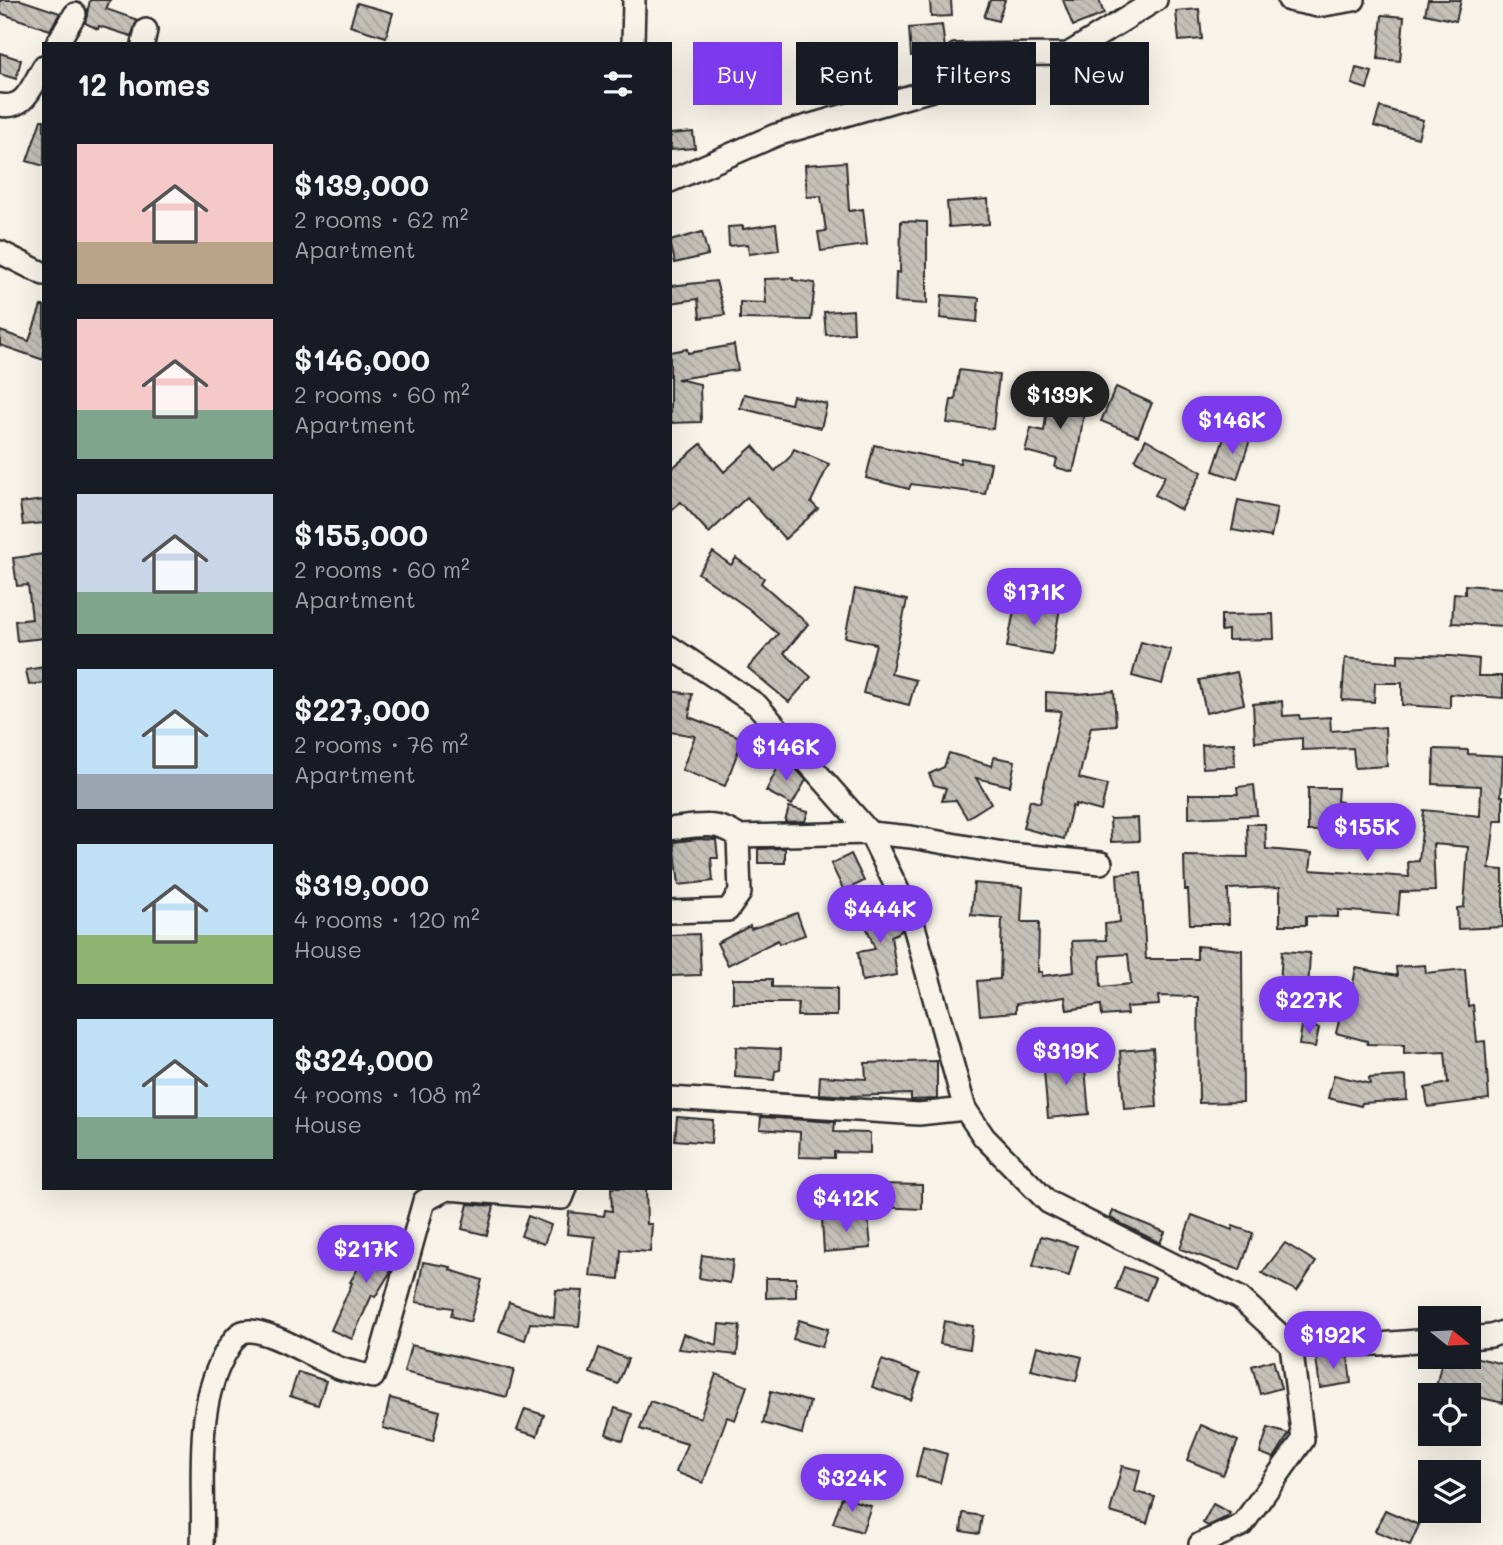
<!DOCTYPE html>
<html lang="en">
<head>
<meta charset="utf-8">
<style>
  body { margin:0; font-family:Mali,sans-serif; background:#20242c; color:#f1f3f6; height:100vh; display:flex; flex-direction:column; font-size:26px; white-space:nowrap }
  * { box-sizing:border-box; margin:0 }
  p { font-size:23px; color:#9ea1a6 }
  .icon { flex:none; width:38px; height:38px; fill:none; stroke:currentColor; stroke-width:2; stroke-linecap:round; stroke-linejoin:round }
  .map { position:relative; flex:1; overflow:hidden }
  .sheet { position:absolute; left:42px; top:42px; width:630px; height:1148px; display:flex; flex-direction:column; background:#171b24; border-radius:0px; box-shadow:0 7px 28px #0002 }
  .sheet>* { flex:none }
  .top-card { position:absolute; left:693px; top:42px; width:665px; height:63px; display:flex; gap:14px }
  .needle { width:46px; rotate:108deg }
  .controls { position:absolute; left:1418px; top:1306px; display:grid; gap:14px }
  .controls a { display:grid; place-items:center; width:63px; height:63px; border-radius:0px; background:#171b24; box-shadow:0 7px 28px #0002; font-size:35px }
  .price { position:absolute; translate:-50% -60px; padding:0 16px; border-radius:24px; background:#7c3aed; color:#fff; font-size:23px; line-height:46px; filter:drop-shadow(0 2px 4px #0008) }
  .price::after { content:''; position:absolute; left:50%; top:42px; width:21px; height:16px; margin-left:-10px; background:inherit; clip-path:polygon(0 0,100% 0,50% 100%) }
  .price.active { background:#222; color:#fff }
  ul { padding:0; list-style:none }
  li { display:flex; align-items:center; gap:21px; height:175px; padding:0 35px }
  li span { display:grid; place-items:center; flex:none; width:196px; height:140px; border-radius:0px; color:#555 }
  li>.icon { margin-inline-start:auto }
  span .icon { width:84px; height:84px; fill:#fffc; stroke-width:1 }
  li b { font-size:30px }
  h2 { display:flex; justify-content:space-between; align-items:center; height:84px; padding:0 35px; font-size:30px }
  .pill { padding:0 24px; border-radius:0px; background:#171b24; box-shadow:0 7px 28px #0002; font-size:24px; line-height:63px }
  .pill.active { background:#7c3aed; color:#fff }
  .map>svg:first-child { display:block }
  .building { fill:url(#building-back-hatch); stroke:#2b2b2b; stroke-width:2; fill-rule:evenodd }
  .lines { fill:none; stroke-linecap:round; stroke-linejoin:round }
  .minor-casing { stroke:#2b2b2b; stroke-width:26 }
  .minor { stroke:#f7f3e8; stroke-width:21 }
</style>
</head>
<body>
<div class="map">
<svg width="1503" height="1545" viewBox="0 0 1503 1545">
  <defs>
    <pattern id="building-back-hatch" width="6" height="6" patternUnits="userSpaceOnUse" patternTransform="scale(1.75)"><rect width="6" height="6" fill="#c4c1b9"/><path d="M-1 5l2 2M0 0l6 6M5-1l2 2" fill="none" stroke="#a9a69f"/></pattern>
  </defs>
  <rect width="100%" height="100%" fill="#f7f3e8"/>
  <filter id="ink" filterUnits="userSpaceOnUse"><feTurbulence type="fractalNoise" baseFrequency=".0143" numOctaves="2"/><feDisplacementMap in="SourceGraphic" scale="14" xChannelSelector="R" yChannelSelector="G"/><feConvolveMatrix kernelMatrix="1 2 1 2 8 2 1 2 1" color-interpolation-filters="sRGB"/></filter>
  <g filter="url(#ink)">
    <!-- building -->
    <g class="building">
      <polygon points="0,0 21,0 60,13 50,30 0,13"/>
      <polygon points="90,0 110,0 106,9 138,20 131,36 99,26 98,29 85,23"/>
      <polygon points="930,0 951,0 952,16 931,17"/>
      <polygon points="990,0 1005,0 998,21 984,17"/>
      <polygon points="1063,0 1099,0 1104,14 1073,26"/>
      <polygon points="1428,0 1461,0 1456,21 1425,14"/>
      <polygon points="357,3 393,13 386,37 350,26"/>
      <polygon points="1199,9 1202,39 1179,41 1176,11"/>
      <polygon points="1382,15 1404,17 1400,61 1378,59"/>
      <polygon points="942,25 945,48 941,53 911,56 909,28"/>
      <rect x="862" y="51" width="31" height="21"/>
      <polygon points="0,53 21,60 16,79 0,74"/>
      <polygon points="1356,68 1372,72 1367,89 1352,84"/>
      <polygon points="1380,107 1423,120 1418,138 1374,126"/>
      <polygon points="41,120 44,120 44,166 27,161"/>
      <polygon points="693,132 695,148 670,150 670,134"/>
      <polygon points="846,162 849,211 863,209 867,245 821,251 818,232 826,231 821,196 807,197 805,165"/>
      <polygon points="988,199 989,224 949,227 947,202"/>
      <polygon points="901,221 927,222 927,304 895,302 896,272 900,273"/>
      <polygon points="776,224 779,250 749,254 748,244 729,246 728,227 743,226 743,229"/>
      <polygon points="702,232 708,255 675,263 670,241"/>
      <polygon points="793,278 793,280 815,283 811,320 740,319 740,302 766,303 764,279"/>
      <polygon points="716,281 725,315 700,318 698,299 670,303 670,286"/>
      <polygon points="942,295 979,298 977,322 940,318"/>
      <polygon points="41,306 44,306 44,360 0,345 0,331 29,341"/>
      <polygon points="853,310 854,333 826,335 824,312"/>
      <polygon points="734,345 738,370 677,379 700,384 701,422 670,423 670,352 687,349 688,353"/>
      <polygon points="959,370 999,375 993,429 947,423 951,400 955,400"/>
      <polygon points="1116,387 1152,403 1138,436 1101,421"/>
      <polygon points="1049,392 1086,397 1079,446 1073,472 1055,467 1057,459 1025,451 1031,428 1044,431"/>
      <polygon points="744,394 791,404 793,396 827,404 821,428 740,408"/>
      <polygon points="1226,432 1250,440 1237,479 1213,471"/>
      <polygon points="1146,439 1202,472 1181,510 1155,495 1165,476 1135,460"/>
      <polygon points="701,444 724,472 753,446 775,471 790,457 794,449 829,464 811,502 818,509 785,539 747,497 709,533 681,502 670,511 670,470"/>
      <polygon points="874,445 960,463 961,458 991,463 985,494 911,484 909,489 866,478"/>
      <polygon points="44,500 44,523 23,525 20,503"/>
      <polygon points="1238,500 1277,508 1271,537 1232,530"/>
      <polygon points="713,552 731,565 736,558 764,578 761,583 808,624 784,653 811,677 789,702 748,668 778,634 748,608 698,573"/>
      <polygon points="44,554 44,638 17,641 15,621 32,619 28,585 17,586 13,558"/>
      <polygon points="1465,585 1503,588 1503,626 1452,623 1454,593 1465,594"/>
      <polygon points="855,589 907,600 891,674 916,680 909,705 863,693 876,644 845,637"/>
      <polygon points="1016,600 1060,608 1052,655 1007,647"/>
      <polygon points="1273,614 1274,639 1228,640 1228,630 1221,631 1221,615"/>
      <polygon points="1141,642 1171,650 1162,684 1132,676"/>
      <polygon points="1398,654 1451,656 1479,659 1478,676 1503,676 1503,698 1450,694 1450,708 1402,705 1402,683 1375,683 1374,702 1342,700 1345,658 1398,663"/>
      <polygon points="44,667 44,683 29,685 26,670"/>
      <polygon points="1237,672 1244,704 1206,713 1199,680"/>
      <polygon points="670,691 692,694 689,717 743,738 725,786 682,770 695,736 670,732"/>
      <polygon points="1114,691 1116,725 1091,727 1079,778 1107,785 1101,811 1075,804 1075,807 1072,806 1064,839 1023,828 1030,800 1040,803 1061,711 1046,710 1046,692 1077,694"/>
      <polygon points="1282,701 1283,716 1299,715 1300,719 1330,717 1331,731 1385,727 1387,766 1355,768 1353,748 1302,750 1302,738 1255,742 1253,704"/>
      <polygon points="1234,743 1235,766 1203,768 1202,745"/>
      <polygon points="1434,749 1468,750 1468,754 1503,756 1501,796 1503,796 1503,821 1495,821 1489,869 1503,870 1503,927 1458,929 1457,908 1464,907 1468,847 1433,844 1435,891 1400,892 1398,915 1338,910 1338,917 1306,916 1306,925 1280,925 1280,887 1228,889 1229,924 1190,924 1188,890 1185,890 1184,856 1248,857 1247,824 1265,824 1266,849 1312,853 1310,870 1409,877 1408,862 1419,861 1424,810 1480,816 1481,786 1433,784"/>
      <polygon points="949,753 992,766 994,757 1015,761 1010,786 976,778 991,803 967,818 956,800 942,801 946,788 934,785 929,774 944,767"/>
      <polygon points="781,761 795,768 806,780 792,805 766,791"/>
      <polygon points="1254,785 1257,815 1189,818 1189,794 1238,794 1237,787"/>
      <polygon points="1308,788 1338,788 1337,801 1342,802 1342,805 1362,804 1390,806 1391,840 1362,842 1361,830 1308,831"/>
      <polygon points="789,807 808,812 805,821 785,822"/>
      <polygon points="1138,818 1139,841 1111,842 1110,819"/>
      <polygon points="698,839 716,840 718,858 711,858 713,881 679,885 674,842"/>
      <polygon points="785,848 785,863 758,863 758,849"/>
      <polygon points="851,854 864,881 844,891 831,864"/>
      <path d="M 1141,872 L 1146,959 L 1197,959 L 1197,946 L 1242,950 L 1243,1102 L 1199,1103 L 1198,997 L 1158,996 L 1159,1005 L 1126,1007 L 1127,1014 L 1102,1016 L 1101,1005 L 1067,1010 L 1065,997 L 1016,1004 L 1016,1012 L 980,1015 L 977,981 L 1000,979 L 1002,918 L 971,915 L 974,883 L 1023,887 L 1021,922 L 1039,922 L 1038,972 L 1042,972 L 1042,976 L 1074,972 L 1072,941 L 1106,940 L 1105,924 L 1120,922 L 1117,874 ZM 1128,954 L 1131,984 L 1101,987 L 1100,956 Z"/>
      <polygon points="890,904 902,931 891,936 897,975 862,981 858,952 875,949 862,916"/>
      <polygon points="797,913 805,935 779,944 778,940 728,965 717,943 750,926 751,929"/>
      <polygon points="699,934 701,975 670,976 670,935"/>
      <polygon points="1282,951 1310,953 1308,991 1311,992 1307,1016 1266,1010 1270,985 1280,987"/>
      <polygon points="1425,965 1426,973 1465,969 1468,1006 1473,1005 1477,1042 1485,1041 1489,1099 1428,1107 1425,1088 1448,1083 1445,1052 1404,1054 1404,1045 1367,1044 1367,1041 1336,1033 1342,1009 1348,1010 1356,968 1397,976 1396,967"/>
      <polygon points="733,979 772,979 772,987 837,988 837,1016 797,1016 798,1003 733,1003"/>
      <polygon points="1302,1026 1319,1028 1315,1047 1299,1045"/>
      <polygon points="736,1047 781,1049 780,1070 775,1071 774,1080 735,1077"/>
      <polygon points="1153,1048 1157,1107 1124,1109 1120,1051"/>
      <polygon points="1084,1056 1089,1114 1048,1118 1043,1060"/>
      <polygon points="937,1061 937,1099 911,1100 911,1094 848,1096 819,1094 820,1076 866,1079 865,1063"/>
      <polygon points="1334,1075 1370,1084 1369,1078 1406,1076 1407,1100 1362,1103 1361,1106 1328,1098"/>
      <polygon points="677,1117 713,1120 711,1143 675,1140"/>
      <polygon points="761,1117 835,1122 834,1132 870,1133 870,1153 834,1152 834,1158 799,1157 800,1132 760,1129"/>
      <polygon points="879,1184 922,1185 922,1209 878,1207"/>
      <polygon points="611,1188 646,1188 647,1224 652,1224 650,1252 621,1250 619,1279 590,1276 595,1237 567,1234 569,1212 604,1216 605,1210 612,1211"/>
      <polygon points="468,1204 494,1206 487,1235 462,1229"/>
      <polygon points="1113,1211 1165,1232 1160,1243 1110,1218"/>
      <polygon points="868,1215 871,1248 824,1252 822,1219"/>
      <polygon points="1192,1215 1232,1230 1233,1226 1253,1233 1240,1270 1180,1249"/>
      <polygon points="528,1216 551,1225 544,1244 521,1236"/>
      <polygon points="379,1233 398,1245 391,1271 375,1297 372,1295 352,1339 331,1330 352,1283 350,1282"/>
      <polygon points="1041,1236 1077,1246 1069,1276 1033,1266"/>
      <polygon points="1285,1243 1316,1262 1297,1291 1262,1273"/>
      <polygon points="702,1255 733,1260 730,1283 699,1278"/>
      <polygon points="423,1262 451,1267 450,1270 482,1280 470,1322 451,1316 453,1308 416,1302"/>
      <polygon points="1124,1267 1155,1278 1146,1300 1116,1289"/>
      <polygon points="766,1278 796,1278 796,1297 766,1298"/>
      <polygon points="556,1290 583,1291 579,1326 530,1323 525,1340 499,1331 509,1302 554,1318"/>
      <polygon points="799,1320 828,1329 822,1347 793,1339"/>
      <polygon points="944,1321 973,1326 970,1349 940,1344"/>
      <polygon points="719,1324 740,1326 737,1355 678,1349 683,1334 717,1345"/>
      <polygon points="411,1345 514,1370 507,1397 404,1372"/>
      <polygon points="1037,1346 1082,1357 1076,1381 1031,1370"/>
      <polygon points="599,1348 628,1359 618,1384 590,1373"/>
      <polygon points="1443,1356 1470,1356 1503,1364 1503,1403 1436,1387"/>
      <polygon points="1348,1357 1351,1383 1320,1388 1316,1358"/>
      <polygon points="882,1360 920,1374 911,1400 872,1387"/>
      <polygon points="1273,1360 1281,1388 1260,1394 1252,1366"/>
      <polygon points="298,1372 326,1381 318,1405 290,1396"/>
      <polygon points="716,1374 747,1386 735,1420 727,1417 703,1483 676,1472 687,1444 640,1429 650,1401 700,1418"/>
      <polygon points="771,1391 810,1402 802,1434 763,1423"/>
      <polygon points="390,1398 440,1411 433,1441 383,1428"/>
      <polygon points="615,1408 632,1414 623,1441 606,1434"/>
      <polygon points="525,1409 544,1415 537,1436 517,1430"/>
      <polygon points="1201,1425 1238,1441 1223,1475 1187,1460"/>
      <polygon points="1268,1428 1289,1434 1274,1458 1260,1453"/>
      <polygon points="923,1447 947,1454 940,1483 916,1476"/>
      <polygon points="1122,1466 1140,1470 1135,1492 1155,1497 1147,1523 1110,1512"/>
      <polygon points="842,1497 871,1506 862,1532 833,1523"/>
      <polygon points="1213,1504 1230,1513 1227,1517 1208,1526 1203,1523"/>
      <polygon points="1385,1510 1419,1525 1410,1545 1375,1531"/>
      <polygon points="963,1513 982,1516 979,1534 961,1531"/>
    </g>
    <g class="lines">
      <defs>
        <g id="minor">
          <polyline points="1289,0 1318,6 1354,0"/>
          <polyline points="57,44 75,14"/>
          <polyline points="143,44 146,30"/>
          <polyline points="633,44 634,0"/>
          <path d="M 0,105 C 26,110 32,85 44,66"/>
          <polyline points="670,181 776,135 932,90 956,55 1068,54 1156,0"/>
          <polyline points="0,252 44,274"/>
          <polyline points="670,647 757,705 870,833 912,919 965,1109 984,1137 1048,1202 1240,1298 1291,1345 1303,1440 1242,1525 1200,1544"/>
          <path d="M 670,829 C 695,826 717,820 738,836 L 870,833 L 911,837 L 1009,854 L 1101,863"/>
          <polyline points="670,912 728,910 740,893 738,836"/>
          <polyline points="670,1098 919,1114 965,1109"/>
          <polyline points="1468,1338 1491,1336 1503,1332"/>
          <polyline points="1291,1345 1379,1344 1430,1340"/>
          <path d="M 202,1545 C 205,1480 192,1405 229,1347 C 234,1340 238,1331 248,1331 C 269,1329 319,1361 342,1369 C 352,1372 362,1374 373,1377 L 379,1362 L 424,1201 L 447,1189 L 562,1198 L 566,1188"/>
        </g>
      </defs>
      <!-- minor casing -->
      <use href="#minor" class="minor-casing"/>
      <!-- minor -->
      <use href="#minor" class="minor"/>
    </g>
  </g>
</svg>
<div class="controls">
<a><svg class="needle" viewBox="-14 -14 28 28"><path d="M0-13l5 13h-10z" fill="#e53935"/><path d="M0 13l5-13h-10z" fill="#9ea1a6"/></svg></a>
<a><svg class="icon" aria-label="locate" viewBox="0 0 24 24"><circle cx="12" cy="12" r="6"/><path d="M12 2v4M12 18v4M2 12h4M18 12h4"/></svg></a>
<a><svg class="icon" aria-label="layers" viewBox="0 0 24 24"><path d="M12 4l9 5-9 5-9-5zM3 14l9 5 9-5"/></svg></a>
</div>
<b class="price active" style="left:1060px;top:431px">$139K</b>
<b class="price" style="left:1232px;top:456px">$146K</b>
<b class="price" style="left:1034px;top:628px">$171K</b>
<b class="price" style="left:786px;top:783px">$146K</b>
<b class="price" style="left:1367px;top:863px">$155K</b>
<b class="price" style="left:880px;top:945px">$444K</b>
<b class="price" style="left:1309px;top:1036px">$227K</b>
<b class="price" style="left:1066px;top:1087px">$319K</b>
<b class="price" style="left:846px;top:1234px">$412K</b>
<b class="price" style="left:366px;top:1285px">$217K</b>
<b class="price" style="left:1333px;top:1371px">$192K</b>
<b class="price" style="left:852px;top:1514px">$324K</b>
<div class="top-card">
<a class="pill active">Buy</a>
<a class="pill">Rent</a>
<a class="pill">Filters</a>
<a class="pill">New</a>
</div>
<section class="sheet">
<h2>12 homes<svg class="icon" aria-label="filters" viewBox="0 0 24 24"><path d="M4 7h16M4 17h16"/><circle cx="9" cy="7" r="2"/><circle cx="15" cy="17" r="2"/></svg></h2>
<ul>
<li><span style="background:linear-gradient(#f6c9c9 70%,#b9a48a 0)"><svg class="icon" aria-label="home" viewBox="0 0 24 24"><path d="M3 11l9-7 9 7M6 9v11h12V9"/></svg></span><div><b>$139,000</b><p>2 rooms · 62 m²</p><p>Apartment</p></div></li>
<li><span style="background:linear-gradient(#f6c9c9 65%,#7fa58c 0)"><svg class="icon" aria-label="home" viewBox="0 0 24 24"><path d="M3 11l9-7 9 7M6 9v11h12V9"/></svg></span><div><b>$146,000</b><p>2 rooms · 60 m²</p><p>Apartment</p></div></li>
<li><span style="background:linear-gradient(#c9d6e8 70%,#7fa58c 0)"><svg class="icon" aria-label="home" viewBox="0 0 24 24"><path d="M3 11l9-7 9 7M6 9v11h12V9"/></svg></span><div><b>$155,000</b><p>2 rooms · 60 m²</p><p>Apartment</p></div></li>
<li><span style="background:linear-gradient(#bfe0f5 75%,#9aa5b1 0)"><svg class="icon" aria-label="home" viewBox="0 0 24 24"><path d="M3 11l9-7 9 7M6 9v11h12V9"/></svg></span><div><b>$227,000</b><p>2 rooms · 76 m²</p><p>Apartment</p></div></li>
<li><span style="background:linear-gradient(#bfe0f5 65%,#8fb573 0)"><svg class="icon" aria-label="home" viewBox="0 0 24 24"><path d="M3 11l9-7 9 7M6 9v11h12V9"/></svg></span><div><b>$319,000</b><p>4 rooms · 120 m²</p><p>House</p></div></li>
<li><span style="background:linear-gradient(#bfe0f5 70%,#7fa58c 0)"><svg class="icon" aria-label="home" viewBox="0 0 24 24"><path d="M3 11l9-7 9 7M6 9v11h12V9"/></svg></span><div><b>$324,000</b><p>4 rooms · 108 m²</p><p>House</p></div></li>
</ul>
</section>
</div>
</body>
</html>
